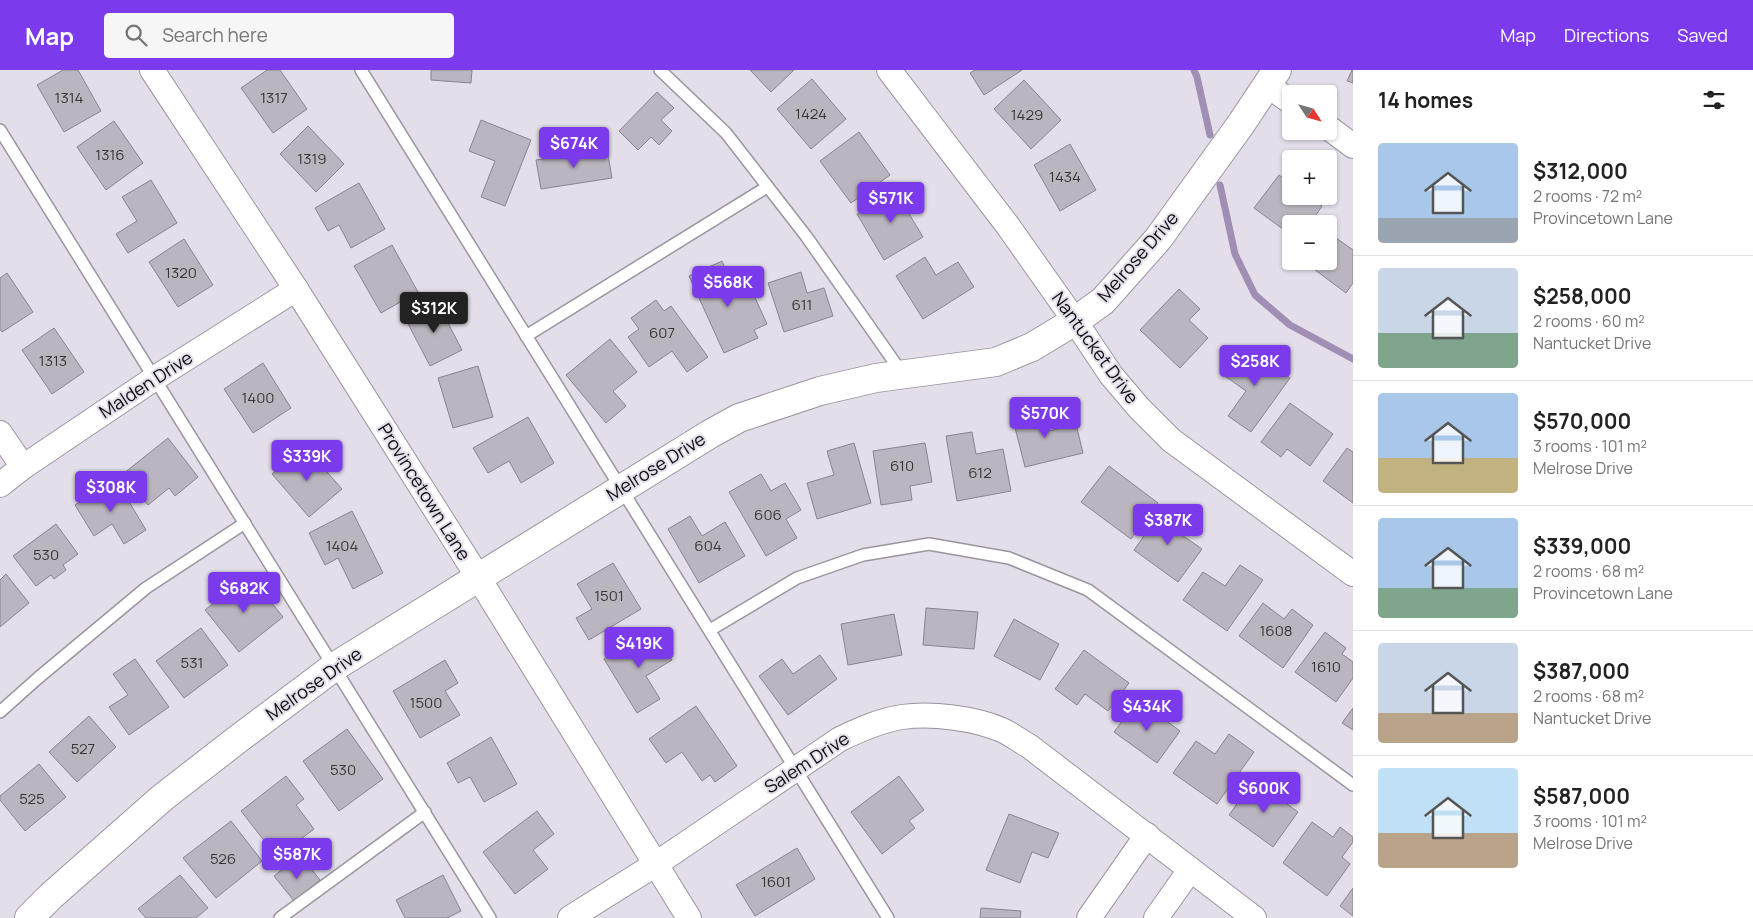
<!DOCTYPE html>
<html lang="en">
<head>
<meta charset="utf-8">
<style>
  body { margin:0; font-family:Manrope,sans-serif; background:#f6f6f6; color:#222; height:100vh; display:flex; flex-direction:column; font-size:19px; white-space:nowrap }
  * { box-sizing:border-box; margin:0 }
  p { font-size:16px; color:#767676 }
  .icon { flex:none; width:28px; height:28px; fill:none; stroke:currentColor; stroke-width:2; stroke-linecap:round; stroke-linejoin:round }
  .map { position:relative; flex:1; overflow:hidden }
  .details { display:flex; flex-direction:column; background:#fff; width:400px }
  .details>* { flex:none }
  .needle { width:32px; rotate:126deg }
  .tools { position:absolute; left:1282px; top:15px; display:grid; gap:10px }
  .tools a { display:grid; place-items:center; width:55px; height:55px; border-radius:5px; background:#fff; box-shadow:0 1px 4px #0004; font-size:25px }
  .price { position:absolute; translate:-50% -42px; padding:0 11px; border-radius:5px; background:#7c3aed; color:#fff; font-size:16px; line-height:32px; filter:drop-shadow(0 1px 2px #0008) }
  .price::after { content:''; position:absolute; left:50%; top:30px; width:15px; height:11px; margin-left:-8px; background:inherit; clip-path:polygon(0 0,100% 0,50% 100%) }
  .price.current { background:#222; color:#fff }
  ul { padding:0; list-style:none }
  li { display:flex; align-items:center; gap:15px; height:125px; padding:0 25px }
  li+li { border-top:1px solid #e0e0e0 }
  li span { display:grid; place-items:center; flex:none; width:140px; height:100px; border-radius:5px; color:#555 }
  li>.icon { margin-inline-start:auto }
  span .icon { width:60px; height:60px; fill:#fffc; stroke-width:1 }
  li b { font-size:21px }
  h2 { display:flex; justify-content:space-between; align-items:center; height:60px; padding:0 25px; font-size:21px }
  header { display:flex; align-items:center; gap:30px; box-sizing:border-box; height:70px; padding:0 25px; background:#7c3aed; color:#fff }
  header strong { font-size:24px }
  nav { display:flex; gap:28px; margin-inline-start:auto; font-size:18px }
  .search { width:350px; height:45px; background:#f6f6f6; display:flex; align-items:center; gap:12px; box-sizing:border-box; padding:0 18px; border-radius:5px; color:#767676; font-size:19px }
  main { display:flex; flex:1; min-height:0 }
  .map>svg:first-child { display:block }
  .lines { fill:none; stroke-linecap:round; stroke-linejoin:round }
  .stream { stroke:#a08eb4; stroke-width:7 }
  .building { fill:#bab5bf; stroke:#89858e }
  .service-casing { stroke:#9a959f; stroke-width:14 }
  .minor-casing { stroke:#9a959f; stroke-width:26 }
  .tertiary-casing { stroke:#9a959f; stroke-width:30 }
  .service { stroke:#fff; stroke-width:11 }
  .minor { stroke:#fff; stroke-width:24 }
  .tertiary { stroke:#fff; stroke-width:28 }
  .labels { text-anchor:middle; stroke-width:4; stroke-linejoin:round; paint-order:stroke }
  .number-label { font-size:15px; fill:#38363b }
  .street-label { font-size:18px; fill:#0d0b0f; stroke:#e3dee9 }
</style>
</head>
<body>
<header>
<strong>Map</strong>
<div class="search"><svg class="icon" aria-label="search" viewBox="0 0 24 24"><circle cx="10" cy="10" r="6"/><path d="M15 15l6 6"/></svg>Search here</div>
<nav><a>Map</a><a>Directions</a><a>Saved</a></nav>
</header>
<main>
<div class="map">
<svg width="1353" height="848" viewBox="0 0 1353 848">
  <rect width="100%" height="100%" fill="#e3dee9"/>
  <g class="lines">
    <!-- stream -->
    <g class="stream">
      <polyline points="1194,0 1197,7 1210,65"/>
      <polyline points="1220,115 1235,184 1255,225 1290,255 1353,289"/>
    </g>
  </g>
  <!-- building -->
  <g class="building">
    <polygon points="63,0 78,0 101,41 64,62 37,15"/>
    <polygon points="267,0 280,0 307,39 273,63 241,18"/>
    <polygon points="431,0 472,0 471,13 431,10"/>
    <polygon points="750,0 794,0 771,22"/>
    <polygon points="975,0 1022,0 984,25 970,3"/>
    <polygon points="1352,0 1353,0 1353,13 1347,11"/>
    <polygon points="812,9 846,49 811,79 777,39"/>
    <polygon points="1024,10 1061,50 1031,79 994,39"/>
    <polygon points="657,22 674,38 661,50 672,61 659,75 651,67 638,80 619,61"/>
    <polygon points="481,50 531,70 505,136 481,127 495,91 469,81"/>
    <polygon points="114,51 143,93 106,120 77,77"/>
    <polygon points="308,56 344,94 316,122 280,84"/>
    <polygon points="859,62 890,105 851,133 820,91"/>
    <polygon points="1070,74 1096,120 1060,141 1034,95"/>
    <polygon points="607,79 612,108 541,119 536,90"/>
    <polygon points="1279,105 1291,114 1291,126 1308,126 1322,136 1310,154 1291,154 1291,165 1254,138"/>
    <polygon points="151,110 177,153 128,183 116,164 137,151 122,127"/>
    <polygon points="359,113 385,159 351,178 339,155 328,161 315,138"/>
    <polygon points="901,118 913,138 908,142 923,167 884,190 857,144"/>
    <polygon points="1329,163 1353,180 1353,213 1346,223 1303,191 1329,191"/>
    <polygon points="184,169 213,215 178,237 149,192"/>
    <polygon points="392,175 418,222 381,243 354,196"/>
    <polygon points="925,187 936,205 958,192 974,217 923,249 896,206"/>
    <polygon points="722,191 737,225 751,219 767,254 754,260 758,268 724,283 689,206"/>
    <polygon points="801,202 807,223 824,218 833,246 784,262 768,213"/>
    <polygon points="7,203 33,242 2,262 0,259 0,208"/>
    <polygon points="1179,219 1200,239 1189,250 1208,268 1180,298 1140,260"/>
    <polygon points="656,230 664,241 671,236 708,287 687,302 672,281 649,297 628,267 639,259 631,248"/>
    <polygon points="437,232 462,280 430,296 405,248"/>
    <polygon points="54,258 84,302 52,324 22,280"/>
    <polygon points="610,269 637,302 613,321 626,336 606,353 566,305"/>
    <polygon points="1246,276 1290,308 1251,362 1228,346 1246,321 1225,306"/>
    <polygon points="263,293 291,338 253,363 224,319"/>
    <polygon points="478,296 493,347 453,358 438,308"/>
    <polygon points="1290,333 1333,364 1310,396 1287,379 1281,387 1261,372"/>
    <polygon points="1043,338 1049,361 1076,354 1083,383 1025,397 1012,346"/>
    <polygon points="528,347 554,393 521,413 509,391 488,403 473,378"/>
    <polygon points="972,362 976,384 1003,379 1011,421 957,431 946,366"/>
    <polygon points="168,368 198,407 175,426 169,418 148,435 123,404"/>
    <polygon points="854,373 871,433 817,449 807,413 834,405 827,381"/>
    <polygon points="925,373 932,412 910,416 912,430 881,435 873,381"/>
    <polygon points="304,376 342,419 309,447 272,404"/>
    <polygon points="1347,378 1353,382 1353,433 1323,411"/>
    <polygon points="1109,396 1158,433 1131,469 1081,432"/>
    <polygon points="761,404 771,421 785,413 801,440 786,449 797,468 766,486 729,422"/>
    <polygon points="116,410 146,460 124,474 112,454 94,466 75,435"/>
    <polygon points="1163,439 1185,455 1179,463 1202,479 1178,512 1134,480"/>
    <polygon points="352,441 383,503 353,519 338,488 325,495 309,463"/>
    <polygon points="690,446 702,466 725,452 745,486 699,513 668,459"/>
    <polygon points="56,454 78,484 63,495 66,500 54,509 51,505 36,516 13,486"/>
    <polygon points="613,493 641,539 589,570 576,548 592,539 577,514"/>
    <polygon points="1240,495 1263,510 1227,561 1183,530 1203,502 1225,516"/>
    <polygon points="6,504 29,533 0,557 0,510"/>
    <polygon points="249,505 283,547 239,582 205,540"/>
    <polygon points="1263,533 1284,549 1292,539 1313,555 1283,598 1239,566"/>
    <polygon points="926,538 978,542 974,579 923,575"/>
    <polygon points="894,544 902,585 848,595 841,554"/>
    <polygon points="1014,549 1059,574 1040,610 994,586"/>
    <polygon points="201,558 228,595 184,628 156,591"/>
    <polygon points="653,559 672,590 646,606 660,629 637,643 604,589"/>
    <polygon points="1325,562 1346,578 1342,584 1353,592 1353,608 1336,632 1295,602"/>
    <polygon points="1084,580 1129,613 1108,641 1085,624 1077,635 1055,619"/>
    <polygon points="820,585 837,609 788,645 759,606 782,589 793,604"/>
    <polygon points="135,589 169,637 129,665 109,637 128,625 113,604"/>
    <polygon points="445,590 458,613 445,621 460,645 420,668 393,621"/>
    <polygon points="1138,630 1180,661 1157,693 1114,662"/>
    <polygon points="696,636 737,696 715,712 710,705 702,711 682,682 666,693 649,669"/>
    <polygon points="1353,638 1353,660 1342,653"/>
    <polygon points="89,646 116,677 77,712 49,682"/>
    <polygon points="347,659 383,709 339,741 303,691"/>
    <polygon points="1229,664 1254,682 1217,734 1173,703 1196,671 1215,684"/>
    <polygon points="491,667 517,714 484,732 470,707 458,713 447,693"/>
    <polygon points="39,694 66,727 25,761 0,730 0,726"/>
    <polygon points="286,706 304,729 296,735 314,759 277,787 241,741"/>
    <polygon points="899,706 924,740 909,751 915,758 882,784 851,742"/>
    <polygon points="1254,710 1298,742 1273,777 1229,745"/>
    <polygon points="537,741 554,764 533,780 548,799 515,824 483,782"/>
    <polygon points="1009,744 1059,763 1048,788 1032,782 1020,813 986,800"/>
    <polygon points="231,751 262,791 216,828 183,788"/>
    <polygon points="1312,752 1333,767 1340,757 1353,767 1353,772 1342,787 1350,794 1327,826 1283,793"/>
    <polygon points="797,778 815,809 755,846 736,815"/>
    <polygon points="306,792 320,810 294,831 274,806 288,795 293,801"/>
    <polygon points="180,805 208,838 196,848 146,848 138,839"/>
    <polygon points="443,805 461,841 447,848 405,848 396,830"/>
    <polygon points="1353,818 1353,846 1340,836"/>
    <polygon points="981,838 1021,841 1020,848 980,848"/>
  </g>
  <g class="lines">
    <defs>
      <g id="service">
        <polyline points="361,0 888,848"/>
        <polyline points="660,0 726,63 806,166 902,303"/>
        <polyline points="0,60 490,848"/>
        <polyline points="526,266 767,117"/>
        <polyline points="710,560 797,508 863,485 929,474 1009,488 1088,520 1353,715"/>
        <polyline points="0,642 38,608 146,518 245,453"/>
        <polyline points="280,848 425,742"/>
      </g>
      <g id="minor">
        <polyline points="152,0 296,219 478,507 689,848"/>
        <polyline points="889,0 1008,156 1075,251 1111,305 1139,338 1171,370 1353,504"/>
        <polyline points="1267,15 1291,32"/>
        <polyline points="1329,58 1353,76"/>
        <polyline points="0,363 23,397"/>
        <polyline points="0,415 23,397 155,308 296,219"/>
        <path d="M 570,848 L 656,794 L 840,669 C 859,660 881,650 902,647 C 932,643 974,648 1002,660 C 1011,664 1020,671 1029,676 L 1254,848"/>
        <polyline points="1089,848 1147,765"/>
        <polyline points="1156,848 1190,800"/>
      </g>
      <polyline id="tertiary" points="29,848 51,826 162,728 238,669 334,597 710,364 739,348 820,321 876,308 996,292 1032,277 1075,251 1103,231 1158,169 1241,54 1277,0"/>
    </defs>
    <!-- service casing -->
    <use href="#service" class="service-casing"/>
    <!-- minor casing -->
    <use href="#minor" class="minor-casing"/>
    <!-- tertiary casing -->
    <use href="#tertiary" class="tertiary-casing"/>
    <!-- service -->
    <use href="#service" class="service"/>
    <!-- minor -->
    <use href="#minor" class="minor"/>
    <!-- tertiary -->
    <use href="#tertiary" class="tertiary"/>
  </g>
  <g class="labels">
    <!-- number labels -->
    <g class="number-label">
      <text x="69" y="33">1314</text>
      <text x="274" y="33">1317</text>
      <text x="811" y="49">1424</text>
      <text x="1027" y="50">1429</text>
      <text x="110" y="90">1316</text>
      <text x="312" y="94">1319</text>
      <text x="1065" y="112">1434</text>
      <text x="181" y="208">1320</text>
      <text x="802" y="240">611</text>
      <text x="662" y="268">607</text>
      <text x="53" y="296">1313</text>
      <text x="258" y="333">1400</text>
      <text x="902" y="401">610</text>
      <text x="980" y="408">612</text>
      <text x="768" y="450">606</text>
      <text x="342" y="481">1404</text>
      <text x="708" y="481">604</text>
      <text x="46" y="490">530</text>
      <text x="609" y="531">1501</text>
      <text x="1276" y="566">1608</text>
      <text x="192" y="598">531</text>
      <text x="1326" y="602">1610</text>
      <text x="426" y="638">1500</text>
      <text x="83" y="684">527</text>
      <text x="343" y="705">530</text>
      <text x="32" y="734">525</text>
      <text x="223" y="794">526</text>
      <text x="776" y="817">1601</text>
    </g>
    <!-- street labels -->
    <g class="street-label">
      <text transform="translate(1138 187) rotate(-49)" y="6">Melrose Drive</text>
      <text transform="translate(1095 278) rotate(54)" y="6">Nantucket Drive</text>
      <text transform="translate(146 315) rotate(-33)" y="6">Malden Drive</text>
      <text transform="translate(656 397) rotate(-32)" y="6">Melrose Drive</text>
      <text transform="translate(424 422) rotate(58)" y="6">Provincetown Lane</text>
      <text transform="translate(314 614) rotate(-35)" y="6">Melrose Drive</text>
      <text transform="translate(807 693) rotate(-33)" y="6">Salem Drive</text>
    </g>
  </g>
</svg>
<div class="tools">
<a><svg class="needle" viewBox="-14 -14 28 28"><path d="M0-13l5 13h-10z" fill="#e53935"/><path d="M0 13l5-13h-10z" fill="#767676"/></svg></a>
<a>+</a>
<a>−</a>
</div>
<b class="price" style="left:574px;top:99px">$674K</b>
<b class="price" style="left:891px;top:154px">$571K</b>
<b class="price" style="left:728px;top:238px">$568K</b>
<b class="price current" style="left:434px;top:264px">$312K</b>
<b class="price" style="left:1255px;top:317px">$258K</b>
<b class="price" style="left:1045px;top:369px">$570K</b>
<b class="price" style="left:307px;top:412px">$339K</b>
<b class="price" style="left:111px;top:443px">$308K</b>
<b class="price" style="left:1168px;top:476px">$387K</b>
<b class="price" style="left:244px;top:544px">$682K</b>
<b class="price" style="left:639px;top:599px">$419K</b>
<b class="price" style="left:1147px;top:662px">$434K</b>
<b class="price" style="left:1264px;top:744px">$600K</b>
<b class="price" style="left:297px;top:810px">$587K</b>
</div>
<section class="details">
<h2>14 homes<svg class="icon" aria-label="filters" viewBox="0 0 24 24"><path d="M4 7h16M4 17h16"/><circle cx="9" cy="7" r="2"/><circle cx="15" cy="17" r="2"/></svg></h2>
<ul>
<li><span style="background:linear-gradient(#a9c7e8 75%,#9aa5b1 0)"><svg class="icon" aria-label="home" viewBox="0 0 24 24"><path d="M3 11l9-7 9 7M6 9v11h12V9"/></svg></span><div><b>$312,000</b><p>2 rooms · 72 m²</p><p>Provincetown Lane</p></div></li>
<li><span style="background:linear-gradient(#c9d6e8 65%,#7fa58c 0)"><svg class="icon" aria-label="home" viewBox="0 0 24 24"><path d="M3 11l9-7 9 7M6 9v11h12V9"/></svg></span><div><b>$258,000</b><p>2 rooms · 60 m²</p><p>Nantucket Drive</p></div></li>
<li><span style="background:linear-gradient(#a9c7e8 65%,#c2b280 0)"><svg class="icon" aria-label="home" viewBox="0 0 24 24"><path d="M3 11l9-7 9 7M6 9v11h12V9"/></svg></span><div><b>$570,000</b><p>3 rooms · 101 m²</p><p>Melrose Drive</p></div></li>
<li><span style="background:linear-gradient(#a9c7e8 70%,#7fa58c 0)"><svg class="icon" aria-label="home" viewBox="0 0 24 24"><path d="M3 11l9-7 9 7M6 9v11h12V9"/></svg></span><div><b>$339,000</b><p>2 rooms · 68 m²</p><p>Provincetown Lane</p></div></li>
<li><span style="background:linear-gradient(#c9d6e8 70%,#b9a48a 0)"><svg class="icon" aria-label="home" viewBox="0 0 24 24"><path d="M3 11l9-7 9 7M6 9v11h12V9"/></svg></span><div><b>$387,000</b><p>2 rooms · 68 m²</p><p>Nantucket Drive</p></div></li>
<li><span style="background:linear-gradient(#bfe0f5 65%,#b9a48a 0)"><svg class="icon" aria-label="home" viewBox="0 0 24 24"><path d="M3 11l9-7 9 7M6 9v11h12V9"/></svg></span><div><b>$587,000</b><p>3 rooms · 101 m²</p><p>Melrose Drive</p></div></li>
</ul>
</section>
</main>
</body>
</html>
